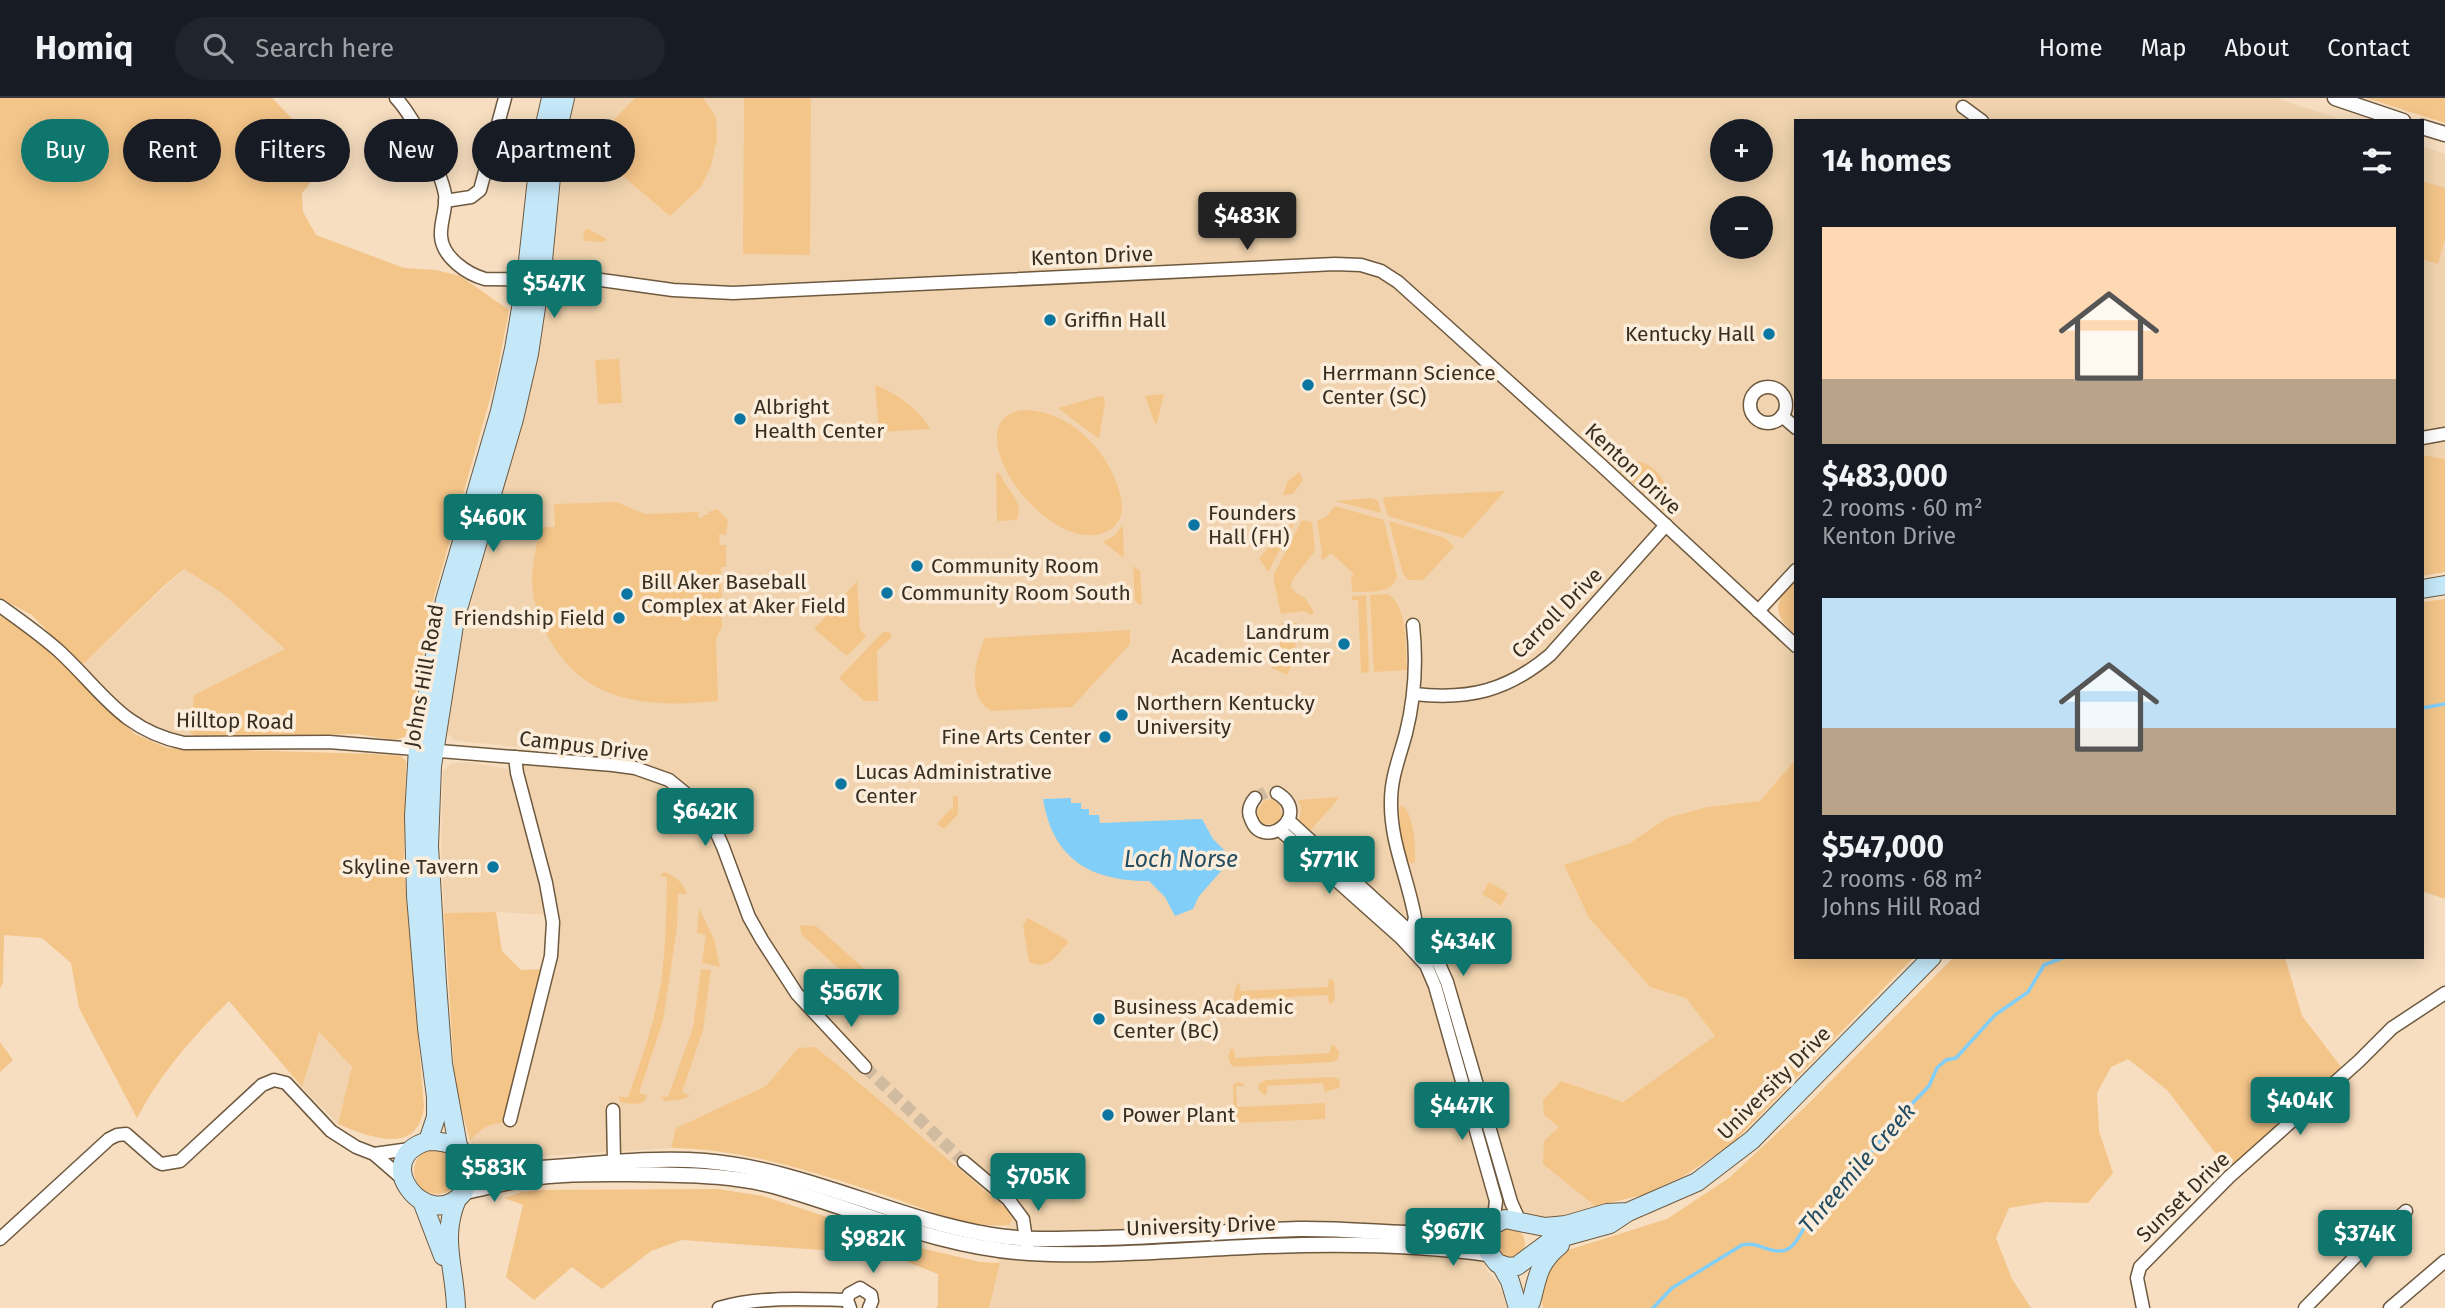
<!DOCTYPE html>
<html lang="en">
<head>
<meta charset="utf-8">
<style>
  body { margin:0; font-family:"Fira Sans",sans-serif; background:#20242c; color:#f1f3f6; height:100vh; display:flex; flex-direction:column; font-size:26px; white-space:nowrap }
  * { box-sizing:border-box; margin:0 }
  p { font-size:23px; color:#9ea1a6 }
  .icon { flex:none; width:38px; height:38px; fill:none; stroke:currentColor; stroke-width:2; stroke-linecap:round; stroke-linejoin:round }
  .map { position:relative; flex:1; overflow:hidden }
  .side { position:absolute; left:1794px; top:21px; width:630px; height:840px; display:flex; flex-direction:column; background:#171b24; border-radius:0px; box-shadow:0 4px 18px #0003 }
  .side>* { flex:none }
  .hud { position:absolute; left:21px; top:21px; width:665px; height:63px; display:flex; gap:14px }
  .fabs { position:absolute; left:1710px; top:21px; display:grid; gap:14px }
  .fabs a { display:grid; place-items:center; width:63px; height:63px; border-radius:50%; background:#171b24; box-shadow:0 4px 18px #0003; font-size:35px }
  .price { position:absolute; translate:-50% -60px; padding:0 16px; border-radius:7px; background:#0f766e; color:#fff; font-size:23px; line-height:46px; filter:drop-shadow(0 2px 4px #0008) }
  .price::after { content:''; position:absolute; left:50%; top:42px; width:21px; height:16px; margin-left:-10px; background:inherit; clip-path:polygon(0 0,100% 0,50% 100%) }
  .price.active { background:#222; color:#fff }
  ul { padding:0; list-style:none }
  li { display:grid; align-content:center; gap:14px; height:371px; padding:0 28px }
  li span { display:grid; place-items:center; height:217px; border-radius:0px; color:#555 }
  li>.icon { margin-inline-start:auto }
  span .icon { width:126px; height:126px; fill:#fffc; stroke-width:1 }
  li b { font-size:30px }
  h2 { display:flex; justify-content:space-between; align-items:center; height:84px; padding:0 28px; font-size:30px }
  .chip { padding:0 24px; border-radius:32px; background:#171b24; box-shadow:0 4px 18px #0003; font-size:24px; line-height:63px }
  .chip.active { background:#0f766e; color:#fff }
  header { display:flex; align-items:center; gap:42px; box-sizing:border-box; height:98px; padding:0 35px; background:#171b24; border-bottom:2px solid #363941 }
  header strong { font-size:33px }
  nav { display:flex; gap:38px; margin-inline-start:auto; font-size:24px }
  .search { width:490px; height:63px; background:#20242c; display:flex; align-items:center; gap:18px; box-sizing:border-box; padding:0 24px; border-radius:38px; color:#9ea1a6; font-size:26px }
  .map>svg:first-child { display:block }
  .built { fill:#f1d4af; fill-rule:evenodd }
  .green { fill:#f4c589 }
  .water { fill:#81cef8 }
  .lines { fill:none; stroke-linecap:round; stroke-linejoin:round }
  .stream { stroke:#81cef8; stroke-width:3.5 }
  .minor-tunnel { stroke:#d1bba0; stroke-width:12; stroke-dasharray:12 6; stroke-linecap:butt }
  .minor-casing { stroke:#6e593f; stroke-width:15 }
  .tertiary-casing { stroke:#6e593f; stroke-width:17 }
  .secondary-casing { stroke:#6e593f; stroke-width:20 }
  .minor { stroke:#fff; stroke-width:12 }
  .tertiary { stroke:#fff; stroke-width:14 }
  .secondary { stroke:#c5e8f8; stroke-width:18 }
  .poi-dot { fill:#0a76a1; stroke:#fceddb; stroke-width:2.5 }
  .labels { text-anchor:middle; stroke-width:7; stroke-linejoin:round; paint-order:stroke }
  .street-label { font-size:21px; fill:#372e22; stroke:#fceddb }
  .poi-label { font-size:21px; fill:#372e22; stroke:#fceddb; text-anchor:start }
  .water-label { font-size:23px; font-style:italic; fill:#234d63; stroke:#fceddb }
</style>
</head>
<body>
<header>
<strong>Homiq</strong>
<div class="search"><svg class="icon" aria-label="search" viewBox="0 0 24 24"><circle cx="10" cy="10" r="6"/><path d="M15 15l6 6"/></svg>Search here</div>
<nav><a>Home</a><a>Map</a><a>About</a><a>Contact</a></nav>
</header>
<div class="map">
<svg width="2445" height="1210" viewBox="0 0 2445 1210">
  <rect width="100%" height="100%" fill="#f7dec0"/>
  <!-- built -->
  <g class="built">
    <path d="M 575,0 L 2276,0 L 2345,23 L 1796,23 L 1795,482 L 1762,524 L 1795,555 L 1795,662 L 1760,703 L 1707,709 L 1667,720 L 1630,745 L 1564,767 L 1589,820 L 1650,889 L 1686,900 L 1716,939 L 1623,1004 L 1561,983 L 1559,1029 L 1544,1066 L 1595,1108 L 1569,1119 L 1549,1123 L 1525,1118 L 1488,1166 L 1486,1172 L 1497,1184 L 1503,1195 L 1507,1210 L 989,1210 L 1005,1132 L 1012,1121 L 1009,1113 L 958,1072 L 855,980 L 798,950 L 766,988 L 676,1030 L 671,1050 L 495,1061 L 477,1053 L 470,1043 L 479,1032 L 495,1025 L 514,1026 L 558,849 L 556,801 L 525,679 L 519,649 L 458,643 L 452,641 L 447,634 L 462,538 L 538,265 L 554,160 L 566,36 ZM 1722,33 L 1760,33 L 1760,72 L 1722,72 ZM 1722,110 L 1760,110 L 1760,149 L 1722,149 Z"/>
    <polygon points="2422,48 2445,56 2445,361 2422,357"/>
    <polygon points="184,471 222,495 286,552 194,597 190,633 195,639 165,635 135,618 81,568"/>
    <polygon points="467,664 508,671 547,817 496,814 444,815 441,746 443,673 452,665"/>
    <polygon points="319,934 353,970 338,1026 302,989"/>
  </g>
  <!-- green -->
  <g class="green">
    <polygon points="0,0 272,0 335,65 310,85 302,95 303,114 316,137 404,170 436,172 460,178 509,212 496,280 431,509 409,637 395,642 356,636 195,639 190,634 194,597 285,551 222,495 184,471 165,487 81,568 32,517 0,500"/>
    <polygon points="635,0 703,0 716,19 717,41 711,68 701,89 670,118 600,59 601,35"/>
    <polygon points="744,0 811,0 810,157 743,156"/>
    <polygon points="2366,0 2445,0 2445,25"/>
    <polygon points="2422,83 2445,90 2445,141 2438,166 2422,161"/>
    <polygon points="586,131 588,131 607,141 604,144 585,143 583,136"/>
    <polygon points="619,261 622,305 598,306 595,262"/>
    <path d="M 875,287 C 893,293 922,313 930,331 L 879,334 Z"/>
    <polygon points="1164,296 1157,325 1155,326 1145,298"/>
    <polygon points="1101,298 1104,299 1105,304 1099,341 1058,310"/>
    <path d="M 1025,312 C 1068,313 1105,349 1118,389 C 1121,398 1124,410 1120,420 C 1115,431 1105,436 1094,437 C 1032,442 954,318 1025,312 Z"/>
    <polygon points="2422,357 2445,361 2445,474 2422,478"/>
    <path d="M 1626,362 C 1654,361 1672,385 1668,411 L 1664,413 L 1617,371 Z"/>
    <path d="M 996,374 L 1000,376 C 1007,393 1024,402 1017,422 L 997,423 Z"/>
    <polygon points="1299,374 1303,382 1293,396 1283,397 1287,384"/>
    <polygon points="1505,393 1463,440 1388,418 1383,402 1385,399"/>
    <polygon points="1372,400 1378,403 1381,415 1335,403"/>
    <path d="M 616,404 L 645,416 L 698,414 L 699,420 L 703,420 L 703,417 L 709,417 L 708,414 L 717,411 L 728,422 L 726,437 L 719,436 L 720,447 L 726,447 L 726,469 L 721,469 L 722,529 L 716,541 L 718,603 C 655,609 592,608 554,549 C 541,528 533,508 532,483 C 532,464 537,448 540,429 L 555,429 L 554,406 Z"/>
    <path d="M 1335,408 L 1384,422 L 1397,478 C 1393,497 1368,493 1352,494 L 1351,479 L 1354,476 L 1331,455 L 1323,462 L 1320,458 L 1322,456 L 1317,423 L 1326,419 Z"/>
    <polygon points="1297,419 1268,474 1259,460"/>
    <polygon points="1302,422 1312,424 1315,453 1292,482 1291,489 1296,495 1305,500 1314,514 1311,517 1304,513 1281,516 1274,484 1274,476"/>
    <polygon points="1389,423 1445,440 1454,449 1423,482 1408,482 1403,476"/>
    <polygon points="1123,427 1124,460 1103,444 1114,438"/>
    <polygon points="1133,468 1140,473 1142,505 1140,507 1135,503"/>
    <path d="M 1795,482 L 1795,537 C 1771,514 1774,505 1795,482 Z"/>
    <polygon points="857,483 860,531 866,539 847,558 814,531"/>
    <path d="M 1388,496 C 1408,508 1405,550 1407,572 L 1374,574 L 1370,497 Z"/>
    <polygon points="1366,497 1369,574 1361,575 1358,502 1352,502 1352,498"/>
    <polygon points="2445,501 2445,801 2422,793 2422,504"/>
    <path d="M 0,518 L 30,535 L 51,554 L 135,636 L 167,650 L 375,656 L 401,658 L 406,663 L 404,769 L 424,1008 C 419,1059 369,1039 338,1026 L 352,969 L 319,934 L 302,989 L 229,903 C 193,938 160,976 137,1020 L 79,910 L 71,865 L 42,840 L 4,837 L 3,885 L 0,891 Z"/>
    <polygon points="1281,525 1298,525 1299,528 1292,566 1287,577 1272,570 1280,547"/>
    <path d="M 1130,532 L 1130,546 L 1072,609 L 991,613 C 966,598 975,561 985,540 Z"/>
    <polygon points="883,534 890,534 892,539 877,553 878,603 864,603 839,580"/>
    <polygon points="1795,662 1796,859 1914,859 1733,1045 1684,1078 1643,1097 1595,1108 1543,1066 1544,1043 1559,1029 1544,1017 1543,1002 1561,983 1623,1004 1715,938 1686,900 1650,889 1589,820 1564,767 1630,745 1667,720 1707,709 1760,703"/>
    <polygon points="953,698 958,698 958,716 944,731 937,726 950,711 953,711"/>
    <polygon points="1340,699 1310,733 1299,724 1301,710 1298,702"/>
    <polygon points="1272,701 1279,706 1282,718 1278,725 1265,727 1259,722 1257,713 1264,703"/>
    <path d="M 1402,707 C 1414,716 1416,749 1415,764 L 1411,766 C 1400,755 1400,727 1399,711 Z"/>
    <path d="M 664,774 C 674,777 684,785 687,796 L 678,796 L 677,830 L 663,923 L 639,995 L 647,997 L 645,1003 C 639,1007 628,1006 620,1004 L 619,998 L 628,1000 C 637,973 647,946 654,918 C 666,874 666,825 667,779 L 660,778 Z"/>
    <polygon points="1489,784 1508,795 1501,808 1482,796"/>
    <polygon points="699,810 714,841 720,869 702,865 706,837 697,835"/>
    <path d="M 496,814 L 502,853 L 521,872 L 541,871 L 503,1025 C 489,1025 479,1032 470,1043 L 455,986 L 444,815 Z"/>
    <path d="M 1028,820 L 1067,842 L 1068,845 C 1056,858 1048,873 1029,864 L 1023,827 Z"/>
    <polygon points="804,827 816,828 885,889 887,903 883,905 874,903 801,836 800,828"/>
    <polygon points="1954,859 2285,859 2302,918 2342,970 2229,1073 2167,992 2128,961 2111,969 2097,995 2099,1033 2113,1075 2088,1105 2045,1104 2009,1110 1996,1140 2012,1181 2031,1210 1543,1210 1541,1200 1546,1169 1562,1154 1667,1121 1729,1080 1804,1010"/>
    <polygon points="701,871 711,872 703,932 682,994 691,998 679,1002 665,1003 660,998 668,999 693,930"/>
    <polygon points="1329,880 1334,883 1335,901 1331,906 1329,906 1328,897 1242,901 1239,910 1233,906 1235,891 1239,884 1241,893 1328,889"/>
    <polygon points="0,944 13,962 0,974"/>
    <polygon points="1331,947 1334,947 1339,954 1338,961 1333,964 1235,969 1230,966 1228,958 1231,951 1234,951 1235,960 1330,955"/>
    <path d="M 815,949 C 882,1001 943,1060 1009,1113 L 1012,1121 L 1009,1127 C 969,1131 926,1111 890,1099 C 818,1075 747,1051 671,1050 L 676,1030 L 766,988 L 798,950 Z"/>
    <polygon points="1333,979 1340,982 1339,990 1324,994 1323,985 1267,988 1267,996 1264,997 1259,992 1258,987 1265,982"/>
    <polygon points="1237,984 1244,986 1244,988 1236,988 1237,1009 1325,1005 1325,1021 1234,1025 1233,987"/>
    <circle cx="437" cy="1073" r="23"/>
    <polygon points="718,1091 763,1098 925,1151 980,1164 1000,1165 989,1210 936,1210 938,1206 938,1176 890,1157 682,1142 651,1153 602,1191 572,1169 534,1202 506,1179 523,1107 504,1100 522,1094 543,1092"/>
    <circle cx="1510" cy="1145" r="15"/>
  </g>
  <!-- water -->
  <path class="water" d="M 1071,700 L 1071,705 L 1081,705 L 1081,711 L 1089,711 L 1089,717 L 1099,717 L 1100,725 L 1202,721 L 1213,741 L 1226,754 L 1224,770 L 1199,798 L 1193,811 L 1175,818 L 1165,799 L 1149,783 C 1091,783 1053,762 1043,701 Z"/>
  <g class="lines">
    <!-- stream -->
    <g class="stream">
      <polyline points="2422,610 2445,606"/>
      <path d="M 1653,1210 L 1672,1190 L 1742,1147 C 1756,1143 1767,1154 1781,1153 C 1797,1152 1801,1130 1811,1121 C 1817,1116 1824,1114 1830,1109 L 1834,1091 L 1852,1070 L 1866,1060 L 1906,1012 L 1929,988 L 1937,970 L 1946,962 L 1956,960 L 1995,917 L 2028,894 L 2044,867 L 2065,859"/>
    </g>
    <!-- minor-tunnel -->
    <g class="minor-tunnel">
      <polyline points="1255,700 1266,694 1277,695"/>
      <polyline points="865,969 964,1064"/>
    </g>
    <defs>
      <g id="minor">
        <path d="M 396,0 C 413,18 440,71 445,96 C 447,111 440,124 441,138 C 442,159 467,176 485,181 L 601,182 L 673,192 L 733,195 L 1335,166 L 1361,167 L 1381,173 L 1398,184 L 1601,367 L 1796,548"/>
        <polyline points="1963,9 1982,23"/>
        <polyline points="445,103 471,99 480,92 505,0"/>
        <circle cx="1768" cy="307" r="18"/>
        <polyline points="1782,318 1796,330"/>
        <polyline points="2422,340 2445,336"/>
        <path d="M 0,508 C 21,523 41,537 60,554 C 103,594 122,632 184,645 L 329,644 L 613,667 L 635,670 L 669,682 L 707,713 L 723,749 L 749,819 L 762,842 L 797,896 L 865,969"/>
        <polyline points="1758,513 1796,472"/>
        <path d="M 1414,596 C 1469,602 1507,593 1550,557 L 1666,427"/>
        <path d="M 1255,700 C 1250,706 1247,713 1251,721 C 1263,755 1314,717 1277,695"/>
        <polyline points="1288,722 1421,844 1439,866 1447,884 1511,1104 1519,1122"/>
        <polyline points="1280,732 1401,840 1426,867 1435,888 1496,1103 1493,1127"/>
        <path d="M 1402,839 L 1413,827 L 1415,820 C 1408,780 1390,744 1391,703 C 1391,679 1400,658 1406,635 C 1415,599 1417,564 1413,527"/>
        <polyline points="613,1012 614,1063"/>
        <polyline points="510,1022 551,858 553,824 546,785 517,675 515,659"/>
        <polyline points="374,1056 410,1051"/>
        <polyline points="964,1064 1008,1101 1023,1121 1027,1148"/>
        <polyline points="0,1141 109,1041 117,1037 126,1036 158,1064 162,1066 180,1063 262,987 274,982 286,985 331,1033 356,1049 374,1056 404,1082"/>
        <path d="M 719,1210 C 761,1198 804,1201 847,1202"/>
        <polyline points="850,1210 847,1202 849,1196 860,1190 871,1197 872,1203 869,1210"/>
        <polyline points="2143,1210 2137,1180 2140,1169 2229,1079 2359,963 2392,930 2445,895"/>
        <polyline points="2305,1210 2357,1157 2406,1113"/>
        <polyline points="2390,1210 2445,1163"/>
      </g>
      <g id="tertiary">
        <polyline points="2335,0 2403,23"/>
        <polyline points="2422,29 2445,36"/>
        <path d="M 467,1061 L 488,1072 C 561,1073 632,1057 705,1063 C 804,1071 894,1121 991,1137 C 1028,1143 1065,1141 1102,1140 C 1168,1138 1233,1133 1298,1131 C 1361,1130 1425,1140 1488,1134"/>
        <path d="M 465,1094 C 485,1090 506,1084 527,1081 C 561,1075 597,1076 632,1076 C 684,1077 734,1076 784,1091 C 865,1115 944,1150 1029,1155 C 1101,1159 1174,1152 1246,1149 C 1326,1145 1409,1145 1488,1156"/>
      </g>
      <g id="secondary">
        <polyline points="2422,491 2445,487"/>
        <polyline points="428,1043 436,1019 436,999 427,930 416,798 414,718 418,650 445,502 500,313 514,251 526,181 541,44 551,0"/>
        <path d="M 428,1043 C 449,1043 471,1049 469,1075 C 468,1082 467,1090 463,1095 C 428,1137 367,1061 428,1043 Z"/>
        <polyline points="458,1048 443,966 437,885 429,748 432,668 455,521 514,321 529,256 543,163 554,48 565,0"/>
        <polyline points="422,1103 443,1158"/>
        <polyline points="1628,1114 1607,1115 1566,1127 1545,1129 1505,1121 1493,1127 1488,1134 1486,1142 1487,1152 1497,1165 1508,1169 1517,1168 1552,1142 1610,1126 1628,1114 1697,1084 1752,1042 1932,859"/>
        <polyline points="1501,1167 1510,1183 1518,1210"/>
        <path d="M 1531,1204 C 1538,1178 1538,1165 1560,1147"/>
        <path d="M 456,1210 C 455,1169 440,1141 457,1101"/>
      </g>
    </defs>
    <!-- minor casing -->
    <use href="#minor" class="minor-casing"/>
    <!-- tertiary casing -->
    <use href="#tertiary" class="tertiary-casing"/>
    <!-- secondary casing -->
    <use href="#secondary" class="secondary-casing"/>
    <!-- minor -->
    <use href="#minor" class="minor"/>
    <!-- tertiary -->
    <use href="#tertiary" class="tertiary"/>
    <!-- secondary -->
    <use href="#secondary" class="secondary"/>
  </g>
  <!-- markers -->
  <g class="poi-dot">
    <circle cx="1050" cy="222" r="7"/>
    <circle cx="1769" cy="236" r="7"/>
    <circle cx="1308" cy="287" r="7"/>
    <circle cx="740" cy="321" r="7"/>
    <circle cx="1194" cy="427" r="7"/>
    <circle cx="917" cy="468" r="7"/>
    <circle cx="887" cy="495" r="7"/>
    <circle cx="627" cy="496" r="7"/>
    <circle cx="619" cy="520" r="7"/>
    <circle cx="1344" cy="546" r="7"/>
    <circle cx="1122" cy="617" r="7"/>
    <circle cx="1105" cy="639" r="7"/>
    <circle cx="841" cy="686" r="7"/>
    <circle cx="493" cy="769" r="7"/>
    <circle cx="1099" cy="921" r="7"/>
    <circle cx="1108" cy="1017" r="7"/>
  </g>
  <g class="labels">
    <!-- street labels -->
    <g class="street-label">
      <text transform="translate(1092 158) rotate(-2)" y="7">Kenton Drive</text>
      <text transform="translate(1633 371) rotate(43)" y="7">Kenton Drive</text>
      <text transform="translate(1557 515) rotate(-45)" y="7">Carroll Drive</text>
      <text transform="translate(424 578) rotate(-80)" y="7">Johns Hill Road</text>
      <text transform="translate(235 623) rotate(1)" y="7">Hilltop Road</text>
      <text transform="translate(584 648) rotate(7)" y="7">Campus Drive</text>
      <text transform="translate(1774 985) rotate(-45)" y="7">University Drive</text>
      <text transform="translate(2183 1099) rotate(-44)" y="7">Sunset Drive</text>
      <text transform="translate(1201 1128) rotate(-2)" y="7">University Drive</text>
    </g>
    <!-- poi labels -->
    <g class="poi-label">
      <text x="1064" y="229">Griffin Hall</text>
      <text x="1755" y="243" text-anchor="end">Kentucky Hall</text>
      <text x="1322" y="282">Herrmann Science<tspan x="1322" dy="24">Center (SC)</tspan></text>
      <text x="754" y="316">Albright<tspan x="754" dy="24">Health Center</tspan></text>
      <text x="1208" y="422">Founders<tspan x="1208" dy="24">Hall (FH)</tspan></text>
      <text x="931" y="475">Community Room</text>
      <text x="641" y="491">Bill Aker Baseball<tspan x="641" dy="24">Complex at Aker Field</tspan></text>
      <text x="901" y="502">Community Room South</text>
      <text x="605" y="527" text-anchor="end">Friendship Field</text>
      <text x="1330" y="541" text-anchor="end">Landrum<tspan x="1330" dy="24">Academic Center</tspan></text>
      <text x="1136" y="612">Northern Kentucky<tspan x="1136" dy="24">University</tspan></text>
      <text x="1091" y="646" text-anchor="end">Fine Arts Center</text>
      <text x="855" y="681">Lucas Administrative<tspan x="855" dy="24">Center</tspan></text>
      <text x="479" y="776" text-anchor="end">Skyline Tavern</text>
      <text x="1113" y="916">Business Academic<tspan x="1113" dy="24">Center (BC)</tspan></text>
      <text x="1122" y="1024">Power Plant</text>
    </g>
    <!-- water labels -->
    <g class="water-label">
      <text x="1181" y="769">Loch Norse</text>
      <text transform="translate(1857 1070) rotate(-49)" y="8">Threemile Creek</text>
    </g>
  </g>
</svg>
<div class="fabs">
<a>+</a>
<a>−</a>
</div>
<b class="price active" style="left:1247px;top:154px">$483K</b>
<b class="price" style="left:554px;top:222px">$547K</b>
<b class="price" style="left:493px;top:456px">$460K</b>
<b class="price" style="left:705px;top:750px">$642K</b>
<b class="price" style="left:1329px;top:798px">$771K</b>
<b class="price" style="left:1463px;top:880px">$434K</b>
<b class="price" style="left:851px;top:931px">$567K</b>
<b class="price" style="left:2300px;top:1039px">$404K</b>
<b class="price" style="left:1462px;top:1044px">$447K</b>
<b class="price" style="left:494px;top:1106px">$583K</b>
<b class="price" style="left:1038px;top:1115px">$705K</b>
<b class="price" style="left:1453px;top:1170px">$967K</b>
<b class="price" style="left:2365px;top:1172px">$374K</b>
<b class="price" style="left:873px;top:1177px">$982K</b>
<div class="hud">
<a class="chip active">Buy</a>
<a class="chip">Rent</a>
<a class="chip">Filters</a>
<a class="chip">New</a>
<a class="chip">Apartment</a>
</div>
<section class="side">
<h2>14 homes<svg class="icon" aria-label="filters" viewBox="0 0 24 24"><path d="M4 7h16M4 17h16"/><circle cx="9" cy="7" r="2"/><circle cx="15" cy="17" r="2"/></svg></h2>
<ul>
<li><span style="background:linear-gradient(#ffd9b3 70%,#b9a48a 0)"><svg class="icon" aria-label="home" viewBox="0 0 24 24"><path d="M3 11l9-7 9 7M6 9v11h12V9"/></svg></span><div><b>$483,000</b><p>2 rooms · 60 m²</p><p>Kenton Drive</p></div></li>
<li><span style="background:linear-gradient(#bfe0f5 60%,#b9a48a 0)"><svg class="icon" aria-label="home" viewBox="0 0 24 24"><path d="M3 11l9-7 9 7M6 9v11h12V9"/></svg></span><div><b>$547,000</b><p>2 rooms · 68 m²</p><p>Johns Hill Road</p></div></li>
</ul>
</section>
</div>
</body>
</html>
